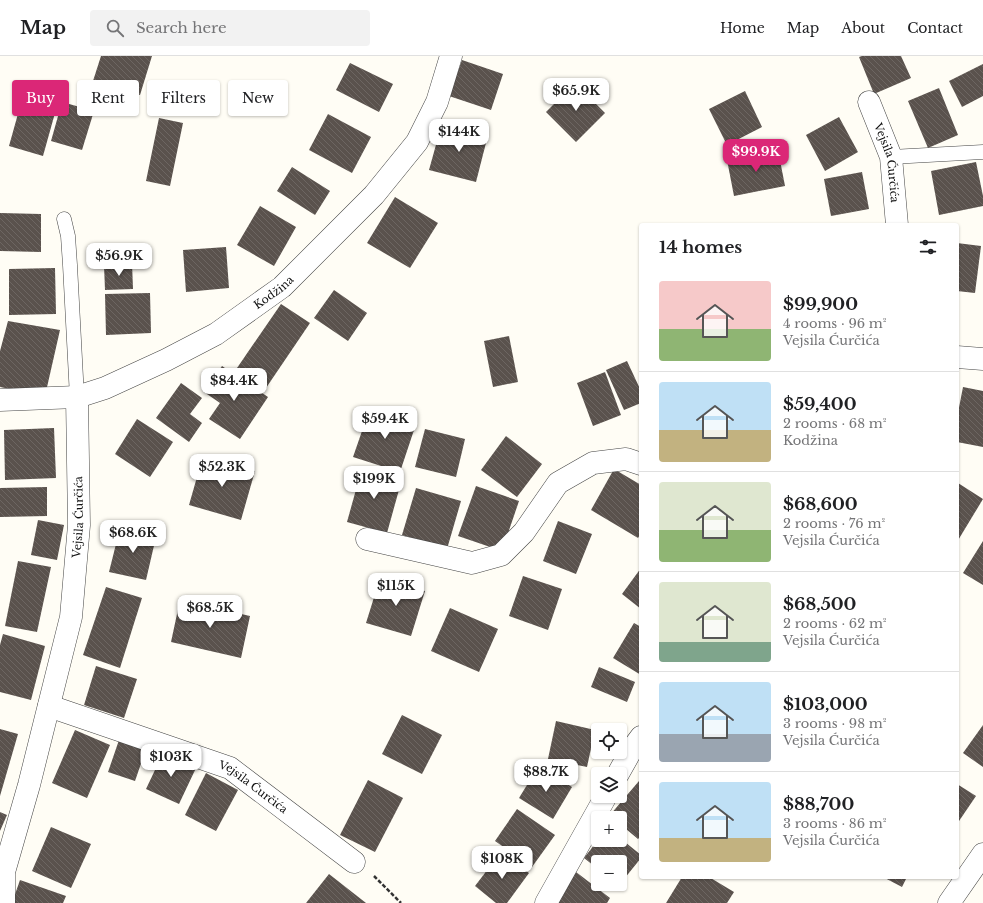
<!DOCTYPE html>
<html lang="en">
<head>
<meta charset="utf-8">
<style>
  body { margin:0; font-family:"Libre Baskerville",serif; background:#f2f2f2; color:#202124; height:100vh; display:flex; flex-direction:column; font-size:15px; white-space:nowrap }
  * { box-sizing:border-box; margin:0 }
  p { font-size:13px; color:#757577 }
  .icon { flex:none; width:22px; height:22px; fill:none; stroke:currentColor; stroke-width:2; stroke-linecap:round; stroke-linejoin:round }
  .map { position:relative; flex:1; overflow:hidden }
  .panel { position:absolute; left:639px; top:167px; width:320px; height:656px; display:flex; flex-direction:column; background:#fff; border-radius:4px; box-shadow:0 1px 3px #0004 }
  .panel>* { flex:none }
  .guide { position:absolute; left:12px; top:24px; width:380px; height:36px; display:flex; gap:8px }
  .tools { position:absolute; left:591px; top:667px; display:grid; gap:8px }
  .tools a { display:grid; place-items:center; width:36px; height:36px; border-radius:4px; background:#fff; box-shadow:0 1px 3px #0004; font-size:20px }
  .price { position:absolute; translate:-50% -34px; padding:0 9px; border-radius:8px; background:#fff; color:#222; font-size:13px; line-height:26px; filter:drop-shadow(0 1px 2px #0008) }
  .price::after { content:''; position:absolute; left:50%; top:24px; width:12px; height:9px; margin-left:-6px; background:inherit; clip-path:polygon(0 0,100% 0,50% 100%) }
  .price.selected { background:#db2777; color:#fff }
  ul { padding:0; list-style:none }
  li { display:flex; align-items:center; gap:12px; height:100px; padding:0 20px }
  li+li { border-top:1px solid #e0e0e0 }
  li span { display:grid; place-items:center; flex:none; width:112px; height:80px; border-radius:4px; color:#555 }
  li>.icon { margin-inline-start:auto }
  span .icon { width:48px; height:48px; fill:#fffc; stroke-width:1 }
  li b { font-size:17px }
  h2 { display:flex; justify-content:space-between; align-items:center; height:48px; padding:0 20px; font-size:17px }
  .chip { padding:0 14px; border-radius:4px; background:#fff; box-shadow:0 1px 3px #0004; font-size:14px; line-height:36px }
  .chip.selected { background:#db2777; color:#fff }
  header { display:flex; align-items:center; gap:24px; box-sizing:border-box; height:56px; padding:0 20px; background:#fff; border-bottom:1px solid #e0e0e0 }
  header strong { font-size:19px }
  nav { display:flex; gap:22px; margin-inline-start:auto; font-size:14px }
  .search { width:280px; height:36px; background:#f2f2f2; display:flex; align-items:center; gap:10px; box-sizing:border-box; padding:0 14px; border-radius:4px; color:#757577; font-size:15px }
  .map>svg:first-child { display:block }
  .building { fill:url(#building-back-hatch) }
  .lines { fill:none; stroke-linecap:round; stroke-linejoin:round }
  .service-casing { stroke:#444; stroke-width:15 }
  .minor-casing { stroke:#444; stroke-width:23 }
  .path { stroke:#333; stroke-width:2.5; stroke-dasharray:4 2; stroke-linecap:butt }
  .service { stroke:#fff; stroke-width:14 }
  .minor { stroke:#fff; stroke-width:22 }
  .labels { text-anchor:middle; stroke-width:4; stroke-linejoin:round; paint-order:stroke }
  .street-label { font-size:11px; fill:#111; stroke:#fff }
</style>
</head>
<body>
<header>
<strong>Map</strong>
<div class="search"><svg class="icon" aria-label="search" viewBox="0 0 24 24"><circle cx="10" cy="10" r="6"/><path d="M15 15l6 6"/></svg>Search here</div>
<nav><a>Home</a><a>Map</a><a>About</a><a>Contact</a></nav>
</header>
<div class="map">
<svg width="983" height="847" viewBox="0 0 983 847">
  <defs>
    <pattern id="building-back-hatch" width="6" height="6" patternUnits="userSpaceOnUse"><rect width="6" height="6" fill="#5a524d"/><path d="M-1 5l2 2M0 0l6 6M5-1l2 2" fill="none" stroke="#6d6662"/></pattern>
  </defs>
  <rect width="100%" height="100%" fill="#fffdf5"/>
  <!-- building -->
  <g class="building">
    <polygon points="101,0 152,0 140,39 93,25"/>
    <polygon points="862,0 901,0 911,22 874,38 859,1"/>
    <polygon points="462,4 503,18 491,54 449,40"/>
    <polygon points="350,7 393,28 379,56 336,34"/>
    <polygon points="983,8 983,40 962,51 949,25"/>
    <polygon points="575,27 605,57 576,86 546,56"/>
    <polygon points="939,32 958,79 928,92 908,45"/>
    <polygon points="745,35 762,71 727,89 709,53"/>
    <polygon points="62,46 94,55 82,94 51,85"/>
    <polygon points="21,47 55,57 43,100 9,90"/>
    <polygon points="328,58 371,81 352,117 309,94"/>
    <polygon points="839,61 858,96 825,115 806,79"/>
    <polygon points="159,62 183,67 170,130 146,125"/>
    <polygon points="442,67 488,79 476,126 429,114"/>
    <polygon points="778,94 785,130 734,140 727,104"/>
    <polygon points="976,106 983,140 983,150 939,159 931,115"/>
    <polygon points="292,111 330,135 315,159 277,135"/>
    <polygon points="862,116 869,153 831,160 824,123"/>
    <polygon points="395,141 438,167 410,212 367,187"/>
    <polygon points="260,150 296,171 274,210 237,189"/>
    <polygon points="0,157 41,158 41,196 0,195"/>
    <polygon points="957,187 981,190 975,237 957,235"/>
    <polygon points="226,191 229,232 186,236 183,194"/>
    <polygon points="132,207 133,233 105,234 104,209"/>
    <polygon points="55,212 56,258 9,259 9,213"/>
    <polygon points="334,234 367,257 348,285 314,262"/>
    <polygon points="150,237 151,277 106,279 105,238"/>
    <polygon points="281,248 310,267 266,332 237,312"/>
    <polygon points="8,265 60,274 45,340 0,331 0,295"/>
    <polygon points="509,280 518,326 493,331 484,285"/>
    <polygon points="627,305 641,335 641,347 624,354 606,314"/>
    <polygon points="222,310 268,341 240,383 209,363 220,347 204,336"/>
    <polygon points="605,316 621,359 593,370 577,327"/>
    <polygon points="181,327 202,342 190,358 202,367 189,386 156,362"/>
    <polygon points="963,331 983,335 983,391 957,386 957,362"/>
    <polygon points="370,352 416,368 400,416 353,401"/>
    <polygon points="137,363 173,386 150,421 115,398"/>
    <polygon points="54,372 56,422 5,424 4,374"/>
    <polygon points="425,373 465,383 456,421 415,411"/>
    <polygon points="506,380 542,408 517,441 481,414"/>
    <polygon points="203,400 255,415 241,464 189,449"/>
    <polygon points="362,412 402,423 387,477 347,466"/>
    <polygon points="614,413 641,429 641,477 638,482 591,454"/>
    <polygon points="958,427 983,443 957,486 957,429"/>
    <polygon points="476,430 519,445 502,495 458,480"/>
    <polygon points="47,431 47,460 0,461 0,432"/>
    <polygon points="416,432 461,445 447,493 402,479"/>
    <polygon points="38,464 64,469 57,504 31,499"/>
    <polygon points="558,465 592,478 576,518 543,505"/>
    <polygon points="120,472 156,481 146,524 109,516"/>
    <polygon points="983,485 983,529 963,517"/>
    <polygon points="18,505 51,511 37,576 5,570"/>
    <polygon points="641,512 641,553 622,538"/>
    <polygon points="523,520 562,533 548,574 509,560"/>
    <polygon points="380,522 425,535 411,580 366,567"/>
    <polygon points="106,531 142,542 120,612 83,599"/>
    <polygon points="180,544 250,560 241,602 171,586"/>
    <polygon points="450,552 498,573 479,616 431,595"/>
    <polygon points="634,567 641,571 641,619 613,602"/>
    <polygon points="3,578 45,590 31,644 0,636 0,589"/>
    <polygon points="96,610 137,623 124,662 84,649"/>
    <polygon points="599,611 635,626 627,646 591,631"/>
    <polygon points="402,659 442,679 422,718 382,698"/>
    <polygon points="556,665 595,674 587,711 548,703"/>
    <polygon points="983,669 983,711 963,697"/>
    <polygon points="0,673 18,678 0,740"/>
    <polygon points="75,674 110,689 87,742 52,727"/>
    <polygon points="119,684 146,693 135,725 108,716"/>
    <polygon points="163,697 196,712 179,748 146,733"/>
    <polygon points="538,711 572,731 553,763 519,742"/>
    <polygon points="206,717 238,734 216,775 185,759"/>
    <polygon points="368,724 403,742 375,796 340,779"/>
    <polygon points="639,725 641,727 641,780 638,783 620,768 620,762 613,762 610,759"/>
    <polygon points="957,728 976,740 957,768"/>
    <polygon points="517,753 555,779 532,811 495,785"/>
    <polygon points="0,756 7,759 0,775"/>
    <polygon points="51,771 91,788 71,832 32,815"/>
    <polygon points="620,782 641,799 641,802 620,828 620,806 598,806 598,813 584,802 598,784 620,784"/>
    <polygon points="501,796 529,817 507,847 496,847 475,830"/>
    <polygon points="576,816 610,842 607,847 558,847"/>
    <polygon points="329,818 366,847 306,847"/>
    <polygon points="682,821 709,821 734,836 727,847 666,847"/>
    <polygon points="883,821 907,821 902,831"/>
    <polygon points="20,824 66,840 63,847 12,847"/>
  </g>
  <g class="lines">
    <defs>
      <g id="service">
        <polyline points="891,101 983,96"/>
        <polyline points="64,163 68,180 70,209 77,341"/>
      </g>
      <g id="minor">
        <path id="s1" d="M 869,46 L 891,101 L 897,169"/>
        <polyline points="957,301 983,303"/>
        <path id="s2" d="M 0,344 L 77,341 L 105,332 L 166,304 L 216,278 L 282,231 L 374,139 L 417,86 L 437,46 L 451,0"/>
        <polyline points="367,483 472,507 501,499 524,476 558,427 593,407 626,403 641,408"/>
        <path id="s3" d="M 49,650 L 230,712 L 354,806"/>
        <polyline points="618,718 632,693 641,681"/>
        <path id="s4" d="M 4,847 L 4,816 L 29,729 L 71,561 L 79,469 L 77,341"/>
        <polyline points="546,847 606,740"/>
        <polyline points="949,847 983,798"/>
      </g>
    </defs>
    <!-- service casing -->
    <use href="#service" class="service-casing"/>
    <!-- minor casing -->
    <use href="#minor" class="minor-casing"/>
    <!-- path -->
    <polyline class="path" points="374,820 401,847"/>
    <!-- service -->
    <use href="#service" class="service"/>
    <!-- minor -->
    <use href="#minor" class="minor"/>
  </g>
  <g class="labels">
    <!-- street labels -->
    <g class="street-label">
      <text dy="4" stroke="none"><textPath href="#s1" startOffset="64">Vejsila Ćurčića</textPath></text>
      <text dy="4" stroke="none"><textPath href="#s2" startOffset="301">Kodžina</textPath></text>
      <text dy="4" stroke="none"><textPath href="#s4" startOffset="395">Vejsila Ćurčića</textPath></text>
      <text dy="4" stroke="none"><textPath href="#s3" startOffset="221">Vejsila Ćurčića</textPath></text>
    </g>
  </g>
</svg>
<div class="tools">
<a><svg class="icon" aria-label="locate" viewBox="0 0 24 24"><circle cx="12" cy="12" r="6"/><path d="M12 2v4M12 18v4M2 12h4M18 12h4"/></svg></a>
<a><svg class="icon" aria-label="layers" viewBox="0 0 24 24"><path d="M12 4l9 5-9 5-9-5zM3 14l9 5 9-5"/></svg></a>
<a>+</a>
<a>−</a>
</div>
<b class="price" style="left:576px;top:56px">$65.9K</b>
<b class="price" style="left:459px;top:97px">$144K</b>
<b class="price selected" style="left:756px;top:117px">$99.9K</b>
<b class="price" style="left:119px;top:221px">$56.9K</b>
<b class="price" style="left:234px;top:346px">$84.4K</b>
<b class="price" style="left:385px;top:384px">$59.4K</b>
<b class="price" style="left:222px;top:432px">$52.3K</b>
<b class="price" style="left:374px;top:444px">$199K</b>
<b class="price" style="left:133px;top:498px">$68.6K</b>
<b class="price" style="left:396px;top:551px">$115K</b>
<b class="price" style="left:210px;top:573px">$68.5K</b>
<b class="price" style="left:171px;top:722px">$103K</b>
<b class="price" style="left:546px;top:737px">$88.7K</b>
<b class="price" style="left:502px;top:824px">$108K</b>
<div class="guide">
<a class="chip selected">Buy</a>
<a class="chip">Rent</a>
<a class="chip">Filters</a>
<a class="chip">New</a>
</div>
<section class="panel">
<h2>14 homes<svg class="icon" aria-label="filters" viewBox="0 0 24 24"><path d="M4 7h16M4 17h16"/><circle cx="9" cy="7" r="2"/><circle cx="15" cy="17" r="2"/></svg></h2>
<ul>
<li><span style="background:linear-gradient(#f6c9c9 60%,#8fb573 0)"><svg class="icon" aria-label="home" viewBox="0 0 24 24"><path d="M3 11l9-7 9 7M6 9v11h12V9"/></svg></span><div><b>$99,900</b><p>4 rooms · 96 m²</p><p>Vejsila Ćurčića</p></div></li>
<li><span style="background:linear-gradient(#bfe0f5 60%,#c2b280 0)"><svg class="icon" aria-label="home" viewBox="0 0 24 24"><path d="M3 11l9-7 9 7M6 9v11h12V9"/></svg></span><div><b>$59,400</b><p>2 rooms · 68 m²</p><p>Kodžina</p></div></li>
<li><span style="background:linear-gradient(#dfe7d0 60%,#8fb573 0)"><svg class="icon" aria-label="home" viewBox="0 0 24 24"><path d="M3 11l9-7 9 7M6 9v11h12V9"/></svg></span><div><b>$68,600</b><p>2 rooms · 76 m²</p><p>Vejsila Ćurčića</p></div></li>
<li><span style="background:linear-gradient(#dfe7d0 75%,#7fa58c 0)"><svg class="icon" aria-label="home" viewBox="0 0 24 24"><path d="M3 11l9-7 9 7M6 9v11h12V9"/></svg></span><div><b>$68,500</b><p>2 rooms · 62 m²</p><p>Vejsila Ćurčića</p></div></li>
<li><span style="background:linear-gradient(#bfe0f5 65%,#9aa5b1 0)"><svg class="icon" aria-label="home" viewBox="0 0 24 24"><path d="M3 11l9-7 9 7M6 9v11h12V9"/></svg></span><div><b>$103,000</b><p>3 rooms · 98 m²</p><p>Vejsila Ćurčića</p></div></li>
<li><span style="background:linear-gradient(#bfe0f5 70%,#c2b280 0)"><svg class="icon" aria-label="home" viewBox="0 0 24 24"><path d="M3 11l9-7 9 7M6 9v11h12V9"/></svg></span><div><b>$88,700</b><p>3 rooms · 86 m²</p><p>Vejsila Ćurčića</p></div></li>
</ul>
</section>
</div>
</body>
</html>
